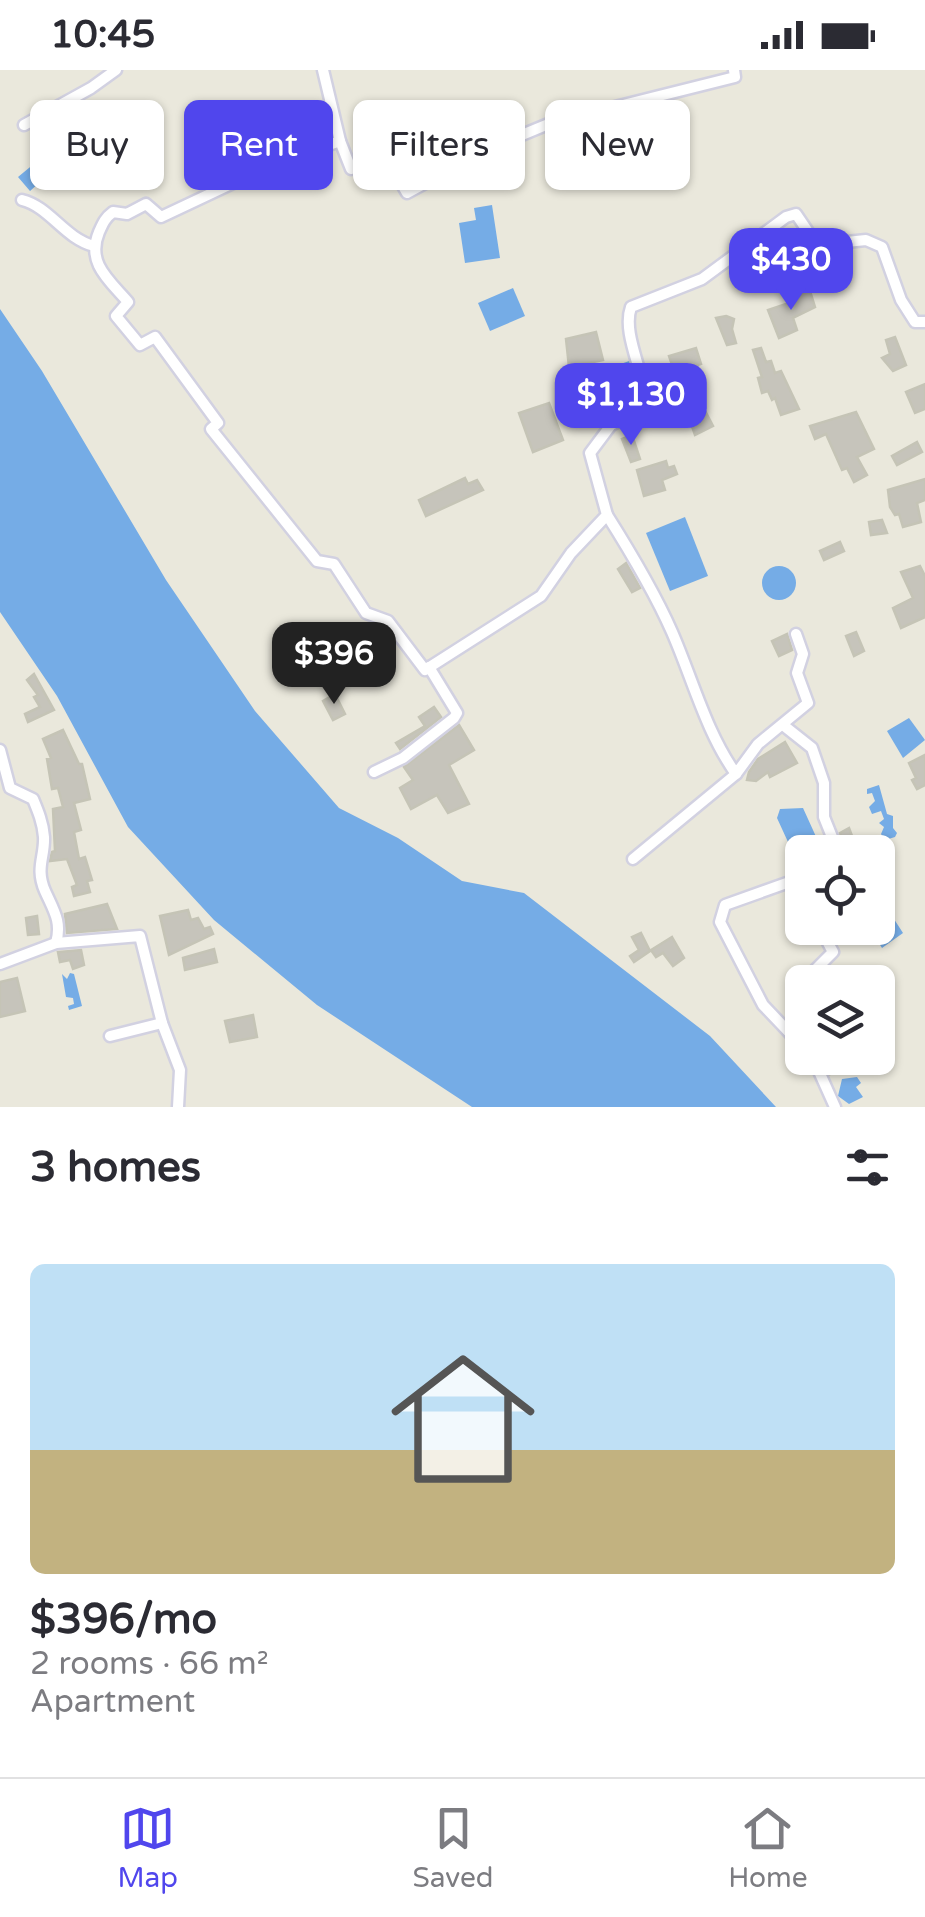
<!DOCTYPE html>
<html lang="en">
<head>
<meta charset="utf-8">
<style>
  body { margin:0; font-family:"Varela Round",sans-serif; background:#f2f2f3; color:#2b2b33; height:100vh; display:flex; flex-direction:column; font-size:38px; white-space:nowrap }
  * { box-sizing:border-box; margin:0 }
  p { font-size:32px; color:#7c7c81 }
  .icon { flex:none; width:55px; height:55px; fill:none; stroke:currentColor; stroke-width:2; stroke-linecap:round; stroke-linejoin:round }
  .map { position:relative; height:1037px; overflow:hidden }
  .sheet { display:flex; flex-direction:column; background:#fff; flex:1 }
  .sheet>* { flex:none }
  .hud { position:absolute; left:30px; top:30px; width:865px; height:90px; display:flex; gap:20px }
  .buttons { position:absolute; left:785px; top:765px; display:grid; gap:20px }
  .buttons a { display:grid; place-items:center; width:110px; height:110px; border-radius:15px; background:#fff; box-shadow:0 2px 8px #0004; font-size:50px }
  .price { position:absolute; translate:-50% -85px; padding:0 22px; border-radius:20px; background:#5046ed; color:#fff; font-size:32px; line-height:65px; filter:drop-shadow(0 2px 5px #0008) }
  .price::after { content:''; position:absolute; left:50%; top:60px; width:30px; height:22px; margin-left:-15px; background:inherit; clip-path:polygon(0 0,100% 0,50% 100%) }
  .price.selected { background:#222; color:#fff }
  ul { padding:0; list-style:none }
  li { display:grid; align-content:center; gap:20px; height:530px; padding:0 30px }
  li+li { border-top:2px solid #e1e1e2 }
  li span { display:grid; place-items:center; height:310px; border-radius:15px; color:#555 }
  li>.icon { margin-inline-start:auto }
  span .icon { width:180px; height:180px; fill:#fffc; stroke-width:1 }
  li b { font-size:42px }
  h2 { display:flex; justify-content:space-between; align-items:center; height:120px; padding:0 30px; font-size:42px }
  .chip { padding:0 35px; border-radius:15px; background:#fff; box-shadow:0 2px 8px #0004; font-size:35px; line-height:90px }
  .chip.selected { background:#5046ed; color:#fff }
  .status { display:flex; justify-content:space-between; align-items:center; height:70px; padding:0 50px; background:#fff; direction:ltr }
  .status svg { height:28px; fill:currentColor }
  .tabs { display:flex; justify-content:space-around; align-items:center; height:140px; border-top:2px solid #e1e1e2; background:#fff; font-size:28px; color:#7c7c81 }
  .tabs a { display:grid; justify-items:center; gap:5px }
  .tabs .selected { color:#5046ed }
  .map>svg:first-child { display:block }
  .water { fill:#75ace6 }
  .building { fill:#c6c4bb; stroke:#c5c4b6; stroke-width:2.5 }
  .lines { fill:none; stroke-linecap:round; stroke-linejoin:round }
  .minor-casing { stroke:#d2d1e1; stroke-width:15 }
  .minor { stroke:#fff; stroke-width:10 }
</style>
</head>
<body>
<div class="status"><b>10:45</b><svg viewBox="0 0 49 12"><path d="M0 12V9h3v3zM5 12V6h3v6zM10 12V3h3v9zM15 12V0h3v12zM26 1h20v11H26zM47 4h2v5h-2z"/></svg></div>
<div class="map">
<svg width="925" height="1037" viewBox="0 0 925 1037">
  <rect width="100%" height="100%" fill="#eae8dc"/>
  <!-- water -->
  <g class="water">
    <polygon points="86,64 71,75 58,96 30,121 18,107 58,74"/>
    <polygon points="492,135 500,188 465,193 459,153 476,150 474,138"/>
    <polygon points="513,218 525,246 490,261 478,233"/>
    <polygon points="0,239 42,301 166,510 255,641 339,738 398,768 462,811 524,823 710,966 776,1037 472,1037 317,935 214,850 128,757 57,626 0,542"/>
    <polygon points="632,290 640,331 629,339 618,341 609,330 615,308 612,297"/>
    <polygon points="685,447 708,506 670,521 646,463"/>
    <circle cx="779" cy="513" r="17"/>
    <polygon points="909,648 925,670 903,688 887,661"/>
    <polygon points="879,715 887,744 893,746 893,758 897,763 895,767 885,770 881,764 884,757 879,753 884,749 881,741 872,744 869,737 875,731 872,723 867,724 867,719"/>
    <polygon points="803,738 823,782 802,782 802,794 799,796 777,748 780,739"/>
    <polygon points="892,846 903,863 882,878 870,859 878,858 878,854"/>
    <polygon points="70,903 74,904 82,936 69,940 68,936 74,934 73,928 66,927 62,904 67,909"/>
    <polygon points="857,1007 861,1013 856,1017 863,1027 849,1034 838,1026 842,1009"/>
  </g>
  <!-- building -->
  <g class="building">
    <polygon points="809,218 815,237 793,248 797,260 779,268 768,240 795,231 792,226"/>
    <polygon points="726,246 734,249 732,259 736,273 727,275 716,248"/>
    <polygon points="596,262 603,290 569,297 566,269"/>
    <polygon points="895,267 906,295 893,301 882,288 890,284 886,270"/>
    <polygon points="696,278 701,294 682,300 686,318 681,320 669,286"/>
    <polygon points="761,278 766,292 771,291 775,303 781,301 799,339 781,345 775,328 772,330 768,321 762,323 758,308 762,307 753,280"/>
    <polygon points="677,312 687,340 663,346 659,334 665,332 661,316"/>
    <polygon points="925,314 925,339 915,343 906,322"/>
    <polygon points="549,333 563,370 533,382 519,343"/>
    <polygon points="702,335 713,356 695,365 687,342"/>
    <polygon points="856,342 874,379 857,387 867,405 854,412 847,398 842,400 826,364 815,369 810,356"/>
    <polygon points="632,365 640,389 631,392 622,369"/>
    <polygon points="917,372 922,382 897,395 892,386"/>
    <polygon points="666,391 668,398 674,396 677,404 662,410 665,420 644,426 637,400"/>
    <polygon points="465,408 468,414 477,410 483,420 426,446 419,430"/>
    <polygon points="925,409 925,430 917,433 921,452 903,457 899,444 895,445 890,437 888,420"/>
    <polygon points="882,450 887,463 871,465 869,452"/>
    <polygon points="840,472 844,481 824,490 820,481"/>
    <polygon points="626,493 640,518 632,522 618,499"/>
    <polygon points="920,496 925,506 925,547 901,558 893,538 913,528 901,502"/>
    <polygon points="856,562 864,581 854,586 846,566"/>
    <polygon points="787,564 792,580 779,586 772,571"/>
    <polygon points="34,604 54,640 28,652 25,644 40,637 34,627 38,625 27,610"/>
    <polygon points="335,624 345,644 333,650 323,631"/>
    <polygon points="434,637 441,647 400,679 396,673 425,656 419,647"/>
    <polygon points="459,655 474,680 449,695 469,734 448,743 437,725 411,739 400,718 413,710 404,697"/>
    <polygon points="63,660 79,694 82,694 90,729 74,733 81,760 74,762 79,789 85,787 92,810 87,811 90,822 74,826 72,817 77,815 67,789 50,791 52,782 55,781 53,739 63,737 58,718 52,719 47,689 51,688 43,669"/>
    <polygon points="785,672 797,693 770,707 768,702 756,711 747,710 749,702 758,689"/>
    <polygon points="925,685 925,715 917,719 912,710 916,708 909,693"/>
    <polygon points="849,758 858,782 847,782 840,763"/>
    <polygon points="107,834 117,859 67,863 65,844"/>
    <polygon points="188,840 191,850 198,848 204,859 210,857 213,864 169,885 160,846"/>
    <polygon points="37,846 39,864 28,865 26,848"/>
    <polygon points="641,863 650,881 634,892 630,886 639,880 632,867"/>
    <polygon points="672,867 684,888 673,896 663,883 656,887 651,880"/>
    <polygon points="214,879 217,892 185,900 183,888"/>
    <polygon points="81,880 84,895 73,899 70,890 60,892 58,882"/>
    <polygon points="17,908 25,941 0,947 0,912"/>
    <polygon points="253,945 257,967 230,972 225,951"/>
    <polygon points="835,988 842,988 848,994 830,1004 824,992"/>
  </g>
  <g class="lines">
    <defs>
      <g id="minor">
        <polyline points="323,0 340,71"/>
        <path d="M 734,0 L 735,7 L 607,39 L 575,43 L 488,79 L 407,123 L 386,87 L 351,99 L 340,71 L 267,97 L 161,147 L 146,134 L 127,144 L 113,142 C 105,148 103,153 99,162 C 86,193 109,210 128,232 L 116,246 L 140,275 L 155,267 L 218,353 L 211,359 L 317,491 L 334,494 L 366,543 L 388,551 L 425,600 L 541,526 L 571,483 L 607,445 L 590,383 L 611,355 L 646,338 C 647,306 621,265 631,237 L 702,209 L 786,147 L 796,144 L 817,175 L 866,170 L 882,177 L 901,230 L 915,252 L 925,252"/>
        <polyline points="24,55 91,18 116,0"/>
        <path d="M 22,130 C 50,137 64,168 94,176"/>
        <path d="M 607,445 C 631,483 654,521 672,562 C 693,610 706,662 736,704 L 758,674 L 808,633 L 797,603 L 803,584 L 796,564"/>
        <polyline points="783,655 812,678 824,713 824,747 838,782"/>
        <path d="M 0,680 L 10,718 L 33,729 C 38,741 43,753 44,767 C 45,787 35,798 45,821 C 54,841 62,852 56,873"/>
        <polyline points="374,702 403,688 454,648 457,643 429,597"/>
        <polyline points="633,789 736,704"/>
        <polyline points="802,823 795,810 725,835 720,852 763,935 802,976"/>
        <polyline points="0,894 56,873 140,866 162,953 110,966"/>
        <polyline points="813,912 809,906 833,882 820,858"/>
        <polyline points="162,953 180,1000 178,1037"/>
        <polyline points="813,988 835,1037"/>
      </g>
    </defs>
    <!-- minor casing -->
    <use href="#minor" class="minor-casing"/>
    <!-- minor -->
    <use href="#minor" class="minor"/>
  </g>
</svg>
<div class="buttons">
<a><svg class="icon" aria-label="locate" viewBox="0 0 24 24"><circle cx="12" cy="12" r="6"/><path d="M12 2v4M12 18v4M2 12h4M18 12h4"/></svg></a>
<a><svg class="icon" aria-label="layers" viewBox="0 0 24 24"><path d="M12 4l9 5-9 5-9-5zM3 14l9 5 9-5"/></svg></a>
</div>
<b class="price" style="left:791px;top:243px">$430</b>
<b class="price" style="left:631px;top:378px">$1,130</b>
<b class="price selected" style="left:334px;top:637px">$396</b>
<div class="hud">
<a class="chip">Buy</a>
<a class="chip selected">Rent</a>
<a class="chip">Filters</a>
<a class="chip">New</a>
</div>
</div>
<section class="sheet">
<h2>3 homes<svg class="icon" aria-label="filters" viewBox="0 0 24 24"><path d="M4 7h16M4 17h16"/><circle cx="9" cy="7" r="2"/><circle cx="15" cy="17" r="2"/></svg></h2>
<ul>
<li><span style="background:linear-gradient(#bfe0f5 60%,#c2b280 0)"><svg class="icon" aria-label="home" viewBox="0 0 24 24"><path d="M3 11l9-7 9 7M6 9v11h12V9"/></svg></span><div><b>$396/mo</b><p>2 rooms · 66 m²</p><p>Apartment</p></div></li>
</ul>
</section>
<nav class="tabs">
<a class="selected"><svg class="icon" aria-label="map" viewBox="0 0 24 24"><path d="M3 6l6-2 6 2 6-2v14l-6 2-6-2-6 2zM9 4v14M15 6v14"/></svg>Map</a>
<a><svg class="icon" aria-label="saved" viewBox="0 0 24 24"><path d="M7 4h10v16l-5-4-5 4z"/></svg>Saved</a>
<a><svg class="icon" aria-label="home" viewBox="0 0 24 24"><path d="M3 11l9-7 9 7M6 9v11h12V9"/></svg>Home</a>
</nav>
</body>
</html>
